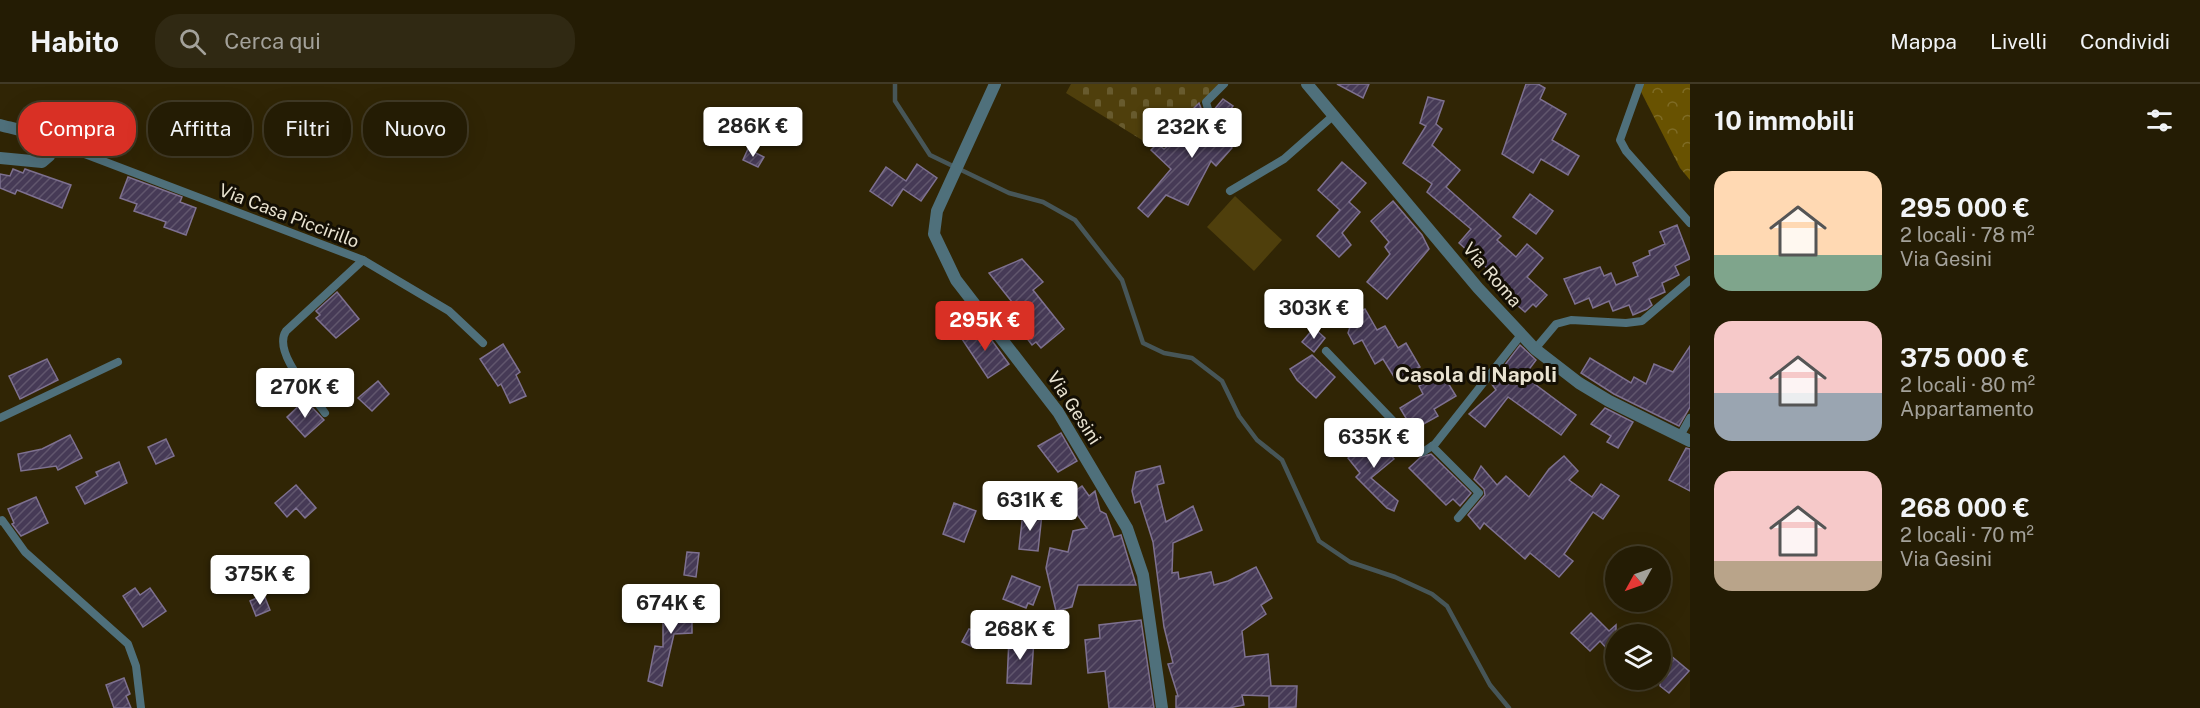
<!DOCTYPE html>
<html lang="it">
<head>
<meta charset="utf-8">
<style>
  body { margin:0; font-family:"Public Sans",sans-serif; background:#302913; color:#f1f3f6; height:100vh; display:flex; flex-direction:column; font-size:22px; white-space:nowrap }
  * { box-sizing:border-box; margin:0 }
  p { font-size:20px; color:#a3a19a }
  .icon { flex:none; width:33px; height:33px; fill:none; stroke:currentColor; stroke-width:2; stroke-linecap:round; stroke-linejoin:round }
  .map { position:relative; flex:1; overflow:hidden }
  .panel { display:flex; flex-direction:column; background:#241c04; width:510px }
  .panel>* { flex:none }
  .guide { position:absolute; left:18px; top:18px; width:570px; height:54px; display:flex; gap:12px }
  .needle { width:39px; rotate:230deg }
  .fabs { position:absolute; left:1605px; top:462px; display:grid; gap:12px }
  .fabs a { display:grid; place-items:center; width:66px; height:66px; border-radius:50%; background:#241c04; box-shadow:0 6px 24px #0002,0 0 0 2px #413a26; font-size:30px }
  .price { position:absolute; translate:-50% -51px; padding:0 14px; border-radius:6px; background:#fff; color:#222; font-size:20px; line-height:39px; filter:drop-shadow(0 2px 3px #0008) }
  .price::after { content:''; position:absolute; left:50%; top:36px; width:18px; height:14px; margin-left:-9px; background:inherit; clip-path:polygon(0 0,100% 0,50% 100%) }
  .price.current { background:#d93025; color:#fff }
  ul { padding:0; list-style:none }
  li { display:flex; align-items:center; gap:18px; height:150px; padding:0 24px }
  li span { display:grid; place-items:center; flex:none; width:168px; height:120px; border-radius:18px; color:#555 }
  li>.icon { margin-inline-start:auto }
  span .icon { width:72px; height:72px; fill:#fffc; stroke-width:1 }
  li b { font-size:26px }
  h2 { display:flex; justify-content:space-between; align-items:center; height:72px; padding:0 24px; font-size:26px }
  .tag { padding:0 21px; border-radius:24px; background:#241c04; box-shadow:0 6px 24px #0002,0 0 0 2px #413a26; font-size:21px; line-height:54px }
  .tag.current { background:#d93025; color:#fff }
  header { display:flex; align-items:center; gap:36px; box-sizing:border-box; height:84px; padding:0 30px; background:#241c04; border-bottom:2px solid #413a26 }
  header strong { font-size:28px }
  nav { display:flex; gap:33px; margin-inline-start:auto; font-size:21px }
  .search { width:420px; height:54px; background:#302913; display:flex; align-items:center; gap:15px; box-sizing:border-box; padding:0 21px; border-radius:24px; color:#a3a19a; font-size:22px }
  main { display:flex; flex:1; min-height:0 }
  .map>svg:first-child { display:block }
  .forest { fill:url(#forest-crowns) }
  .cemetery { fill:url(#cemetery-stones) }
  .pitch { fill:#4f3f0c }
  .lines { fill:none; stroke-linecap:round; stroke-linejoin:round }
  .stream { stroke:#475658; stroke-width:4.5 }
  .building { fill:url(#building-hatch); stroke:#7e7190; stroke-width:1.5 }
  .service { stroke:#4f707b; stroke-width:8 }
  .tertiary { stroke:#4f707b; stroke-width:12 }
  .labels { text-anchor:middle; stroke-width:6; stroke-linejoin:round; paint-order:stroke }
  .street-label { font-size:18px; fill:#e9e3d1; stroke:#140f04 }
  .quarter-label { font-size:21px; font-weight:bold; fill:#e9e3d1; stroke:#140f04 }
</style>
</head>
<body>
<header>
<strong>Habito</strong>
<div class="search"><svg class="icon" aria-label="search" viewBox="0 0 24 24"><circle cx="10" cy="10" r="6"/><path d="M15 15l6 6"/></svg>Cerca qui</div>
<nav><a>Mappa</a><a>Livelli</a><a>Condividi</a></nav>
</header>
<main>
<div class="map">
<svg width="1690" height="624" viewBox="0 0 1690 624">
  <defs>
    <pattern id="forest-crowns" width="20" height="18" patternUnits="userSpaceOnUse" patternTransform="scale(1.5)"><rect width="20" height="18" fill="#685201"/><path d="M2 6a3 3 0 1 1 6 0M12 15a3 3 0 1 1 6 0" fill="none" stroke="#7e6b25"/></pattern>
    <pattern id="cemetery-stones" width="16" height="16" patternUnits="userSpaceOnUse" patternTransform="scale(1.5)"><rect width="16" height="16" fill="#4f3f0c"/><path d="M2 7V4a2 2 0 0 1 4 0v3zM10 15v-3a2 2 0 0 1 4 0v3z" fill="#685b2e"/></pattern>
    <pattern id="building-hatch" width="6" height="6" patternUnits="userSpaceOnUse" patternTransform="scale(1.5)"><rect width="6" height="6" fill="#463a56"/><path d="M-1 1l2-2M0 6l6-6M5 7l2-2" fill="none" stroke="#61566d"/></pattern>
  </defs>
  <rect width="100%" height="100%" fill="#302505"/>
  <!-- forest -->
  <polygon class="forest" points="1637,0 1690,0 1690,96 1680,84"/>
  <!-- cemetery -->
  <polygon class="cemetery" points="1071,0 1220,0 1159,58 1156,56 1150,61 1066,9"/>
  <!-- pitch -->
  <polygon class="pitch" points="1235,112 1282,156 1254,187 1207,143"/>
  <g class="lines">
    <!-- stream -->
    <polyline class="stream" points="895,0 895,17 930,71 1009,109 1043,118 1075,136 1122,196 1143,259 1164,269 1192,274 1222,297 1239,332 1257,356 1282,376 1319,457 1350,478 1395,493 1432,510 1447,522 1490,601 1509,624"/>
  </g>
  <!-- building -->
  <g class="building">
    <polygon points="1337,0 1369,0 1363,14"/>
    <polygon points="1526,0 1538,0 1545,4 1540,15 1566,30 1552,56 1579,72 1568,91 1541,75 1533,89 1502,70"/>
    <polygon points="1428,13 1444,17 1436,40 1442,45 1432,61 1460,86 1446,103 1501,152 1497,156 1516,173 1527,160 1543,174 1527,193 1547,211 1536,223 1533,220 1525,228 1509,214 1514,208 1459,159 1471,145 1427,108 1432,100 1403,79 1426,42 1420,39"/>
    <polygon points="1223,15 1233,22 1223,36 1240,50 1230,61 1232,64 1216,82 1211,77 1188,121 1166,111 1148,133 1138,124 1171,85 1151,66 1157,60 1164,65 1174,57 1188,57"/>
    <polygon points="1199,19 1201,24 1182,47 1173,45"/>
    <polygon points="748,65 764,73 758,83 743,76"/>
    <polygon points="1342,78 1366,99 1349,118 1360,128 1342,149 1351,161 1339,173 1317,152 1340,126 1318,106"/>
    <polygon points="917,80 937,94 921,117 903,105 892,122 870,107 886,83 906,97"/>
    <polygon points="13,85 23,89 25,85 71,101 62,124 17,106 15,110 0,104 0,90 10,92"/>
    <polygon points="128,93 182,113 180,118 196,124 186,151 164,143 166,138 134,127 137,120 120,114"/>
    <polygon points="1530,110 1553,127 1536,150 1513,133"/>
    <polygon points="1393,117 1422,151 1429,165 1387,215 1367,198 1390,170 1385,163 1389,158 1371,137"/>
    <polygon points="1677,141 1690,175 1675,182 1679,191 1662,199 1665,208 1649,215 1652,221 1647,225 1633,231 1629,221 1613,227 1609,217 1593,224 1589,214 1575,220 1564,195 1600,183 1604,192 1611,189 1616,201 1638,192 1633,179 1650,171 1649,167 1665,160 1660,148"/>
    <polygon points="1022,175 1043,198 1033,206 1064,245 1041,264 1036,258 1032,261 1016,240 1024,233 989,189"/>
    <polygon points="337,208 359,235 336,254 316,234 320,231 316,227"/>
    <polygon points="1365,225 1377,246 1385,242 1398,264 1406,259 1420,283 1396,296 1383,275 1375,280 1362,256 1354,260 1348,249 1350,243 1346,235"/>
    <polygon points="1314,244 1325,254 1314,268 1302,258"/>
    <polygon points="971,245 977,253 985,247 1009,280 988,294 960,252"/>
    <polygon points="503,260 520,288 516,291 526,312 510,319 501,300 498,302 480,275"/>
    <polygon points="1520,261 1536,276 1524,292 1576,331 1561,351 1508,313 1485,343 1469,330 1496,306 1491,299"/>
    <polygon points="1690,262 1690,323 1679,342 1614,310 1581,289 1590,274 1631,299 1634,293 1646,300 1654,280 1673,288"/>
    <polygon points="1312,271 1335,293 1316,314 1297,296 1290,285"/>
    <polygon points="47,275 58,296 20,315 9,292"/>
    <polygon points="1433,294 1436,299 1445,294 1456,312 1434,325 1438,332 1413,346 1400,324 1423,310 1419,302"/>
    <polygon points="378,297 389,310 372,327 358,314"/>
    <polygon points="305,316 324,336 305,353 287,333"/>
    <polygon points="1605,324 1633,338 1618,364 1607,358 1611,352 1591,340"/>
    <polygon points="1061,349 1077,377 1058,388 1038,362"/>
    <polygon points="70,351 82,374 58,386 56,382 21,387 18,370 42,365"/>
    <polygon points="1375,351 1394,375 1371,394 1398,417 1394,427 1387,424 1356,393 1360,389 1348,374"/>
    <polygon points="166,355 174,372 156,380 148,363"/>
    <polygon points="1686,364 1690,365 1690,407 1669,396"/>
    <polygon points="1431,370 1471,409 1460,422 1453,415 1446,421 1409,384 1421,373"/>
    <polygon points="1564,372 1578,387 1569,396 1592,413 1601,400 1619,412 1603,435 1593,428 1564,470 1573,477 1559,493 1530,469 1525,475 1484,439 1480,445 1468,431 1485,411 1484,405 1474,395 1481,382 1497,401 1506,392 1529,413 1549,385"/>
    <polygon points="119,378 127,399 85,420 76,403 98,392 96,388"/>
    <polygon points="1160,382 1164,399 1157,401 1166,438 1193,422 1202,446 1173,459 1172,489 1178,488 1179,495 1211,488 1214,501 1228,497 1256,483 1272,514 1261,521 1266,530 1242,547 1245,573 1268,570 1271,602 1297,602 1296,623 1269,624 1269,612 1242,611 1244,621 1229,624 1176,624 1176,612 1178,612 1168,580 1173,579 1164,543 1153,458 1140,417 1135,419 1132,407 1136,388"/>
    <polygon points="296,401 316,424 305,434 296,424 287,433 275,419"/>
    <polygon points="1082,402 1089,412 1095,407 1100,427 1106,430 1114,453 1121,451 1136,501 1078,501 1072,523 1056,527 1046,484 1050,464 1068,468 1073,447 1087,444 1065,414"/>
    <polygon points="36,413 48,439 21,452 12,440 14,439 8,425"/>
    <polygon points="954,419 976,427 964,458 943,450"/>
    <polygon points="1023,428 1042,430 1038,467 1019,465"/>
    <polygon points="687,468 699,469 696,493 684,491"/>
    <polygon points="1012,492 1040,503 1033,521 1028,519 1026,524 1003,515"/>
    <polygon points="135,504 140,511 150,504 166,527 143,543 123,512"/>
    <polygon points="264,511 270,526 256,532 250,517"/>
    <polygon points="668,514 692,514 692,549 674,550 662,602 648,597 655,562 663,563 663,522 668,522"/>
    <polygon points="1591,529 1609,547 1616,541 1616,559 1608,566 1600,557 1590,567 1571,549"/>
    <polygon points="1141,536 1154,624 1109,624 1105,587 1088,589 1085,556 1100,554 1099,541"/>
    <polygon points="969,545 982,549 975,564 962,558"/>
    <polygon points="1009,554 1034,555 1031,600 1007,599"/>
    <polygon points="1670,571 1689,587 1669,609 1660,602 1660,582"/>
    <polygon points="124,594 130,610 126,612 131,624 114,624 106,601"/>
  </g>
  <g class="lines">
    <!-- service -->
    <g class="service">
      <polyline points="1640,0 1620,56 1626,67 1690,139"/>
      <polyline points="1163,59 1172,51 1184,53 1208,25 1206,18 1224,0"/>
      <path d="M 49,64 L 82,69 L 363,176 L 286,247 C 272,268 312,310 325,329"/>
      <polyline points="1230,107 1284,75 1334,31"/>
      <polyline points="363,176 449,227 483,259"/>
      <polyline points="1535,265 1556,240 1571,236 1626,239 1642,237 1690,196"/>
      <polyline points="1326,267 1423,368 1435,360 1521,251"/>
      <polyline points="0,334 118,278"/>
      <polyline points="1680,352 1690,334"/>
      <polyline points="1432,362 1479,409 1458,434"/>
      <polyline points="0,437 2,436 25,468 128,560 136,582 141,624"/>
    </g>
    <!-- tertiary -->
    <g class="tertiary">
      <polyline points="995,0 937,127 934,150 956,196 1058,328 1127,444 1143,491 1162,624"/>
      <polyline points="1307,0 1478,204 1535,265 1579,299 1609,317 1690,357"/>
      <path d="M 0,41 C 17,46 49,49 49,72 L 42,78 L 0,74"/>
    </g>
  </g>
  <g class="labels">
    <!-- street labels -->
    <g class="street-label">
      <text transform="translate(289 132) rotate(21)" y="6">Via Casa Piccirillo</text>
      <text transform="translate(1492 191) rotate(49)" y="6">Via Roma</text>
      <text transform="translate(1074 324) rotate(57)" y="6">Via Gesini</text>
    </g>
    <!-- quarter labels -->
    <g class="quarter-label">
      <text x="1476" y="298">Casola di Napoli</text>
    </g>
  </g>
</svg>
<div class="fabs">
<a><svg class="needle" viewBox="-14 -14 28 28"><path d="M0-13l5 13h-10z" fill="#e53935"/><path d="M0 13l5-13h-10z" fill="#a3a19a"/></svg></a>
<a><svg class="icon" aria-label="layers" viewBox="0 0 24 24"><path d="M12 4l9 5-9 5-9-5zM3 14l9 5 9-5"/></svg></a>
</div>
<b class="price" style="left:753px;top:74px">286K €</b>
<b class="price" style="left:1192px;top:75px">232K €</b>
<b class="price" style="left:1314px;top:256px">303K €</b>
<b class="price current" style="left:985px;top:268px">295K €</b>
<b class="price" style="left:305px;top:335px">270K €</b>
<b class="price" style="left:1374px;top:385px">635K €</b>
<b class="price" style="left:1030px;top:448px">631K €</b>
<b class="price" style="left:260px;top:522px">375K €</b>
<b class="price" style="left:671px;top:551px">674K €</b>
<b class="price" style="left:1020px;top:577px">268K €</b>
<div class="guide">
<a class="tag current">Compra</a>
<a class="tag">Affitta</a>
<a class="tag">Filtri</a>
<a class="tag">Nuovo</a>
</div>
</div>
<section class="panel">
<h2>10 immobili<svg class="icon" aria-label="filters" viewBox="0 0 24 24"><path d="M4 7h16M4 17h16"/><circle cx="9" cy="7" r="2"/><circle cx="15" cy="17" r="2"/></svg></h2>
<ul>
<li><span style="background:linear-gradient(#ffd9b3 70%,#7fa58c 0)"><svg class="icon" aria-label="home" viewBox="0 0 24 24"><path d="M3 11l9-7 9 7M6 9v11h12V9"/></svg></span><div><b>295 000 €</b><p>2 locali · 78 m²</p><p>Via Gesini</p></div></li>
<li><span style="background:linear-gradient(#f6c9c9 60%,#9aa5b1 0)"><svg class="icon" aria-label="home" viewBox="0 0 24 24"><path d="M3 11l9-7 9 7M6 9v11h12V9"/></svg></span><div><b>375 000 €</b><p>2 locali · 80 m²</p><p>Appartamento</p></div></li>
<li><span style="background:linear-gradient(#f6c9c9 75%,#b9a48a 0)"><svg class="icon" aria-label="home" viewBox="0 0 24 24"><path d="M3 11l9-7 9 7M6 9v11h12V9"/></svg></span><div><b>268 000 €</b><p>2 locali · 70 m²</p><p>Via Gesini</p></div></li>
</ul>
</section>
</main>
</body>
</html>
